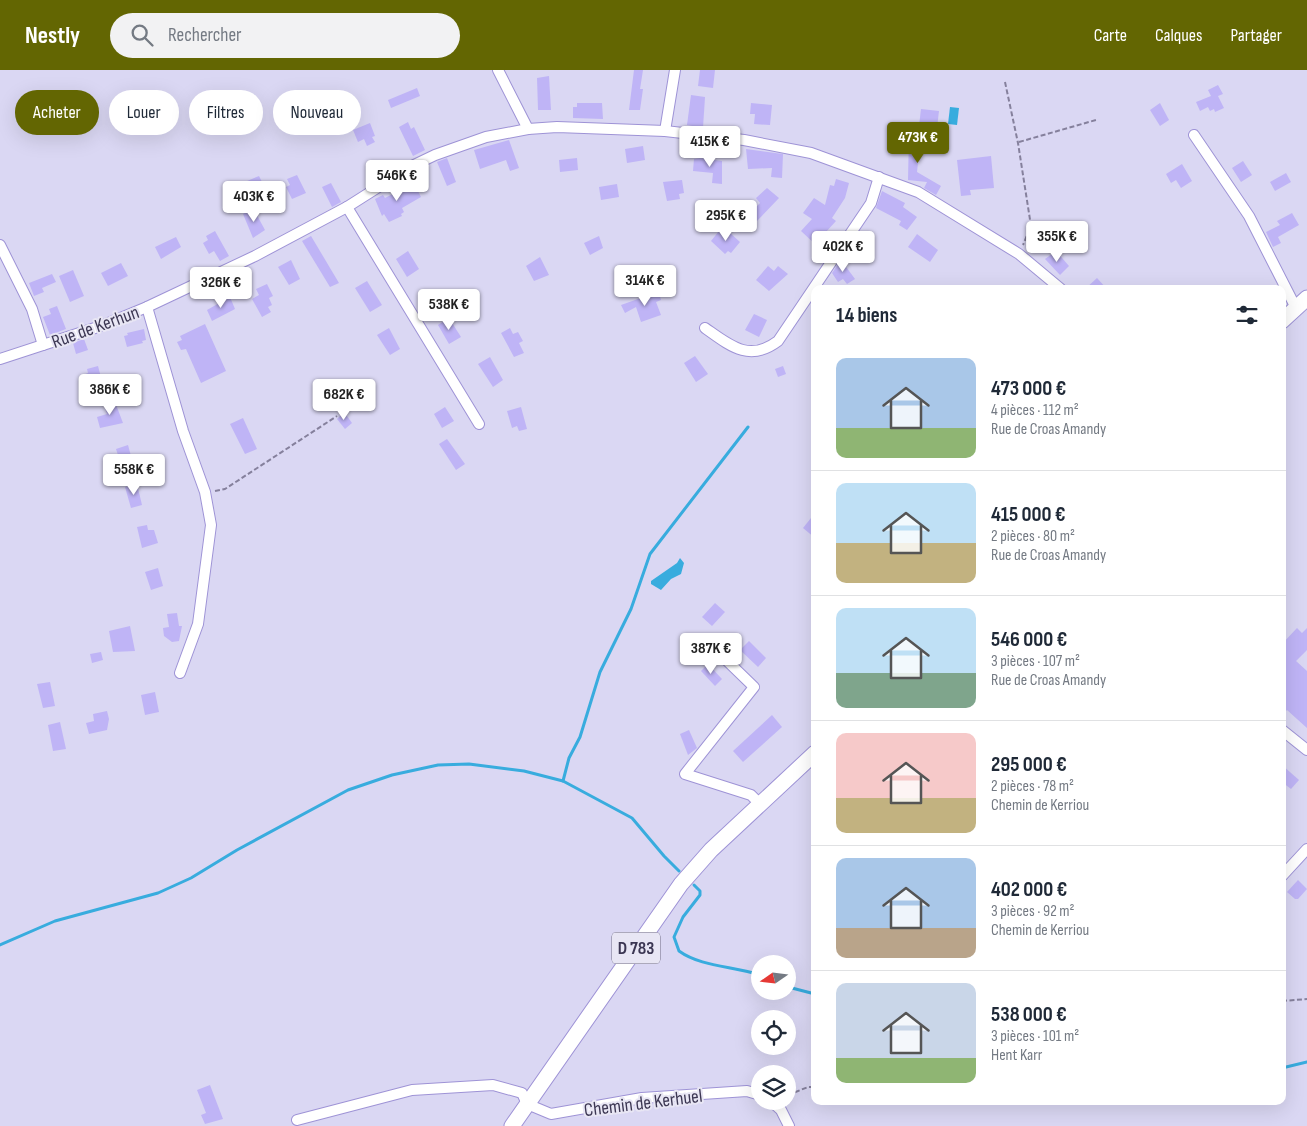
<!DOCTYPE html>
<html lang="fr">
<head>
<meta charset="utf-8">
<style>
  body { margin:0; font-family:"Sofia Sans Condensed",sans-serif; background:#f2f2f3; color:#1f2937; height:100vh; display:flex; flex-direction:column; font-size:19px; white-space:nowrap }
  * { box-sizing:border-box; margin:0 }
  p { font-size:16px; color:#747a83 }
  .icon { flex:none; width:28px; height:28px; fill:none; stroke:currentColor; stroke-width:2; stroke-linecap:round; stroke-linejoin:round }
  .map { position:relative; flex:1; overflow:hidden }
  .sheet { position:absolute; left:811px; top:215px; width:475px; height:820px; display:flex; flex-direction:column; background:#fff; border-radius:10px; box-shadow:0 5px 20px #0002 }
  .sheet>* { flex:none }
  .banner { position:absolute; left:15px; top:20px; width:475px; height:45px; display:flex; gap:10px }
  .needle { width:32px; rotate:256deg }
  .tools { position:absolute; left:751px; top:885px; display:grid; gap:10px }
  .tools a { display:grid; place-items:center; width:45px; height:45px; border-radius:50%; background:#fff; box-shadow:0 5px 20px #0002; font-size:25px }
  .price { position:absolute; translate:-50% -42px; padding:0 11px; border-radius:5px; background:#fff; color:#222; font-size:16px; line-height:32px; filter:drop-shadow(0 1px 2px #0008) }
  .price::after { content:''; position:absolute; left:50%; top:30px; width:15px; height:11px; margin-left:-8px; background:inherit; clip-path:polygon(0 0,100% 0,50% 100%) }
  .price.active { background:#636602; color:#fff }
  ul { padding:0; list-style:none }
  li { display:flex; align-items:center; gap:15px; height:125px; padding:0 25px }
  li+li { border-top:1px solid #e0e1e3 }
  li span { display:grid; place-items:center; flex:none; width:140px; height:100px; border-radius:10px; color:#555 }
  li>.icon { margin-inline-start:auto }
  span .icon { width:60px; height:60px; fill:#fffc; stroke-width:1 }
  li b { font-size:21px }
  h2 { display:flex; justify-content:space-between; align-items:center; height:60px; padding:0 25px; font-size:21px }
  .pill { padding:0 18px; border-radius:22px; background:#fff; box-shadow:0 5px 20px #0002; font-size:18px; line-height:45px }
  .pill.active { background:#636602; color:#fff }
  header { display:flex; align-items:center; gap:30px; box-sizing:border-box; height:70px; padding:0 25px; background:#636602; color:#fff }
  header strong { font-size:24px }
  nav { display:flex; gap:28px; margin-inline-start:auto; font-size:18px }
  .search { width:350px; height:45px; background:#f2f2f3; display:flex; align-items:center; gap:12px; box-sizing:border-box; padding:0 18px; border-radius:28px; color:#747a83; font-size:19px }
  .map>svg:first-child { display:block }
  .water { fill:#38acde }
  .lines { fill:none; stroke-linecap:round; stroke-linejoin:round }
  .stream { stroke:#38acde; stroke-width:3 }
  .building { fill:#bfb4f6 }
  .minor-casing { stroke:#9e93d6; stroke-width:12 }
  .primary-casing { stroke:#9e93d6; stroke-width:17 }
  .path { stroke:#85809c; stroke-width:2; stroke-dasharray:5 2.5; stroke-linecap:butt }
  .minor { stroke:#fff; stroke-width:10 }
  .primary { stroke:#fff; stroke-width:15 }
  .labels { text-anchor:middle; stroke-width:4; stroke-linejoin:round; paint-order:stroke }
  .shield { fill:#e8e6f4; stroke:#706c83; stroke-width:1 }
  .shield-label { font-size:18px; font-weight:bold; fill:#3c3753 }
  .street-label { font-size:19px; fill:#3c3753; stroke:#e8e6f4 }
</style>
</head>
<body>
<header>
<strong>Nestly</strong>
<div class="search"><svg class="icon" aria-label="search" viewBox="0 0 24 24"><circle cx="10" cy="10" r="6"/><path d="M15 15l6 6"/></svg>Rechercher</div>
<nav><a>Carte</a><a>Calques</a><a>Partager</a></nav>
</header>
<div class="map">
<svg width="1307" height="1056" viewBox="0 0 1307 1056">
  <rect width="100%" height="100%" fill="#dad7f3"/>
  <!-- water -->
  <g class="water">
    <polygon points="950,37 959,38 957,55 948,54"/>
    <polygon points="680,488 684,493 681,504 671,509 661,520 651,514 651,511 677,493"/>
  </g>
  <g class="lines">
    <!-- stream -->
    <g class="stream">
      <polyline points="563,711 569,688 580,667 600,602 631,539 650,484 748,357"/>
      <path d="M 694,815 L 700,821 L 700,825 L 683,847 L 674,867 L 679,881 C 701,897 734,896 760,905"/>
      <polyline points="0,875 55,851 158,823 191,808 237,780 348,720 392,705 438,695 469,694 524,701 563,711 632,748 664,786 679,801"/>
      <polyline points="788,917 815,924"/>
      <polyline points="1282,998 1307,992"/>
    </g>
  </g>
  <!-- building -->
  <g class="building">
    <polygon points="634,0 643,0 640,19 643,19 640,40 629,40"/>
    <polygon points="700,0 715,0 713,18 698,16"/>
    <polygon points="549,6 551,40 538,40 537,8"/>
    <polygon points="1218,15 1223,24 1218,26 1224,38 1215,42 1214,39 1210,41 1208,37 1200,41 1196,32 1211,26 1208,20"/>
    <polygon points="417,18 420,26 391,38 388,30"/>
    <polygon points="691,25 705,27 703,58 687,55"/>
    <polygon points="577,33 602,33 603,49 573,48 573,37 577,37"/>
    <polygon points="751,33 772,35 770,55 754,54 755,44 750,44"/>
    <polygon points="1160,33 1169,50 1160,56 1150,40"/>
    <polygon points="921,39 939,41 936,66 918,64"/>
    <polygon points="408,52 411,59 414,57 425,80 413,86 399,57"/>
    <polygon points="370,53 375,66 372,67 375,72 367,76 364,69 358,72 353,60"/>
    <polygon points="909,63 921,64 917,102 941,116 936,125 924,118 927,112 908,110"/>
    <polygon points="509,70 519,98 510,101 506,90 480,99 474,80"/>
    <polygon points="643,76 645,90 627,93 625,79"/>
    <polygon points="746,79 783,84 782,108 771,107 772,98 748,99"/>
    <polygon points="991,86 994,118 970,120 971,125 961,126 957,90"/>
    <polygon points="447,88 456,112 447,116 437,92"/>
    <polygon points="577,88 578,100 560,102 559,90"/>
    <polygon points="700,88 722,91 722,114 712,113 713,103 693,101 694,89"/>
    <polygon points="1243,91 1252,105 1241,112 1232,98"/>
    <polygon points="1182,94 1192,111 1181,118 1176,110 1171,113 1166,104"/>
    <polygon points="1286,103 1291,112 1275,121 1270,112"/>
    <polygon points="297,105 306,123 292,129 286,117 290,115 287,109"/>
    <polygon points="259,106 265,118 246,127 240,114"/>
    <polygon points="836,109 849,113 845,128 832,148 836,151 815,174 801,161 812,149 803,143 814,128 825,135 830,115 834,116"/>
    <polygon points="682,110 684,123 679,124 680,129 667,131 663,112"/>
    <polygon points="331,113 341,132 332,137 322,117"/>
    <polygon points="414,113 421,127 402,138 404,142 401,144 402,146 389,152 384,144 382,146 375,129 383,125 385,128"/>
    <polygon points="617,114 619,127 601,130 599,117"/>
    <polygon points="767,118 779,128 757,151 749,144 760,133 756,128"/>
    <polygon points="882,121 905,133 903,137 917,147 907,160 899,155 901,151 876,138"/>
    <polygon points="253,138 265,160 253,168 243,144"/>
    <polygon points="1292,143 1299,155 1278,167 1281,173 1273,177 1266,162 1280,155 1277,151"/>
    <polygon points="215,161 229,186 220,191 214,181 209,184 203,173 208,170 206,166"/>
    <polygon points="719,161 724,166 729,162 740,172 731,183 728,181 725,184 711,171"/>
    <polygon points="917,164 938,180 930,192 908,177"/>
    <polygon points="311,166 339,213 330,217 302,171"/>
    <polygon points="599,166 603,178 590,185 584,173"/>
    <polygon points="176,167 181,177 161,189 155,177"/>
    <polygon points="408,181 419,199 407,207 396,189"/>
    <polygon points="1056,181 1069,196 1060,205 1045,189"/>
    <polygon points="540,187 549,205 534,211 526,196"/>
    <polygon points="291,190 300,209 289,215 278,197"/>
    <polygon points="841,190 855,209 847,214 843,209 838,212 832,203"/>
    <polygon points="121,193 128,206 108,216 101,203"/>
    <polygon points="768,196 774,201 778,196 788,204 769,221 756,210"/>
    <polygon points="73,200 84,226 70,232 59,206"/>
    <polygon points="52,204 56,212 42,218 44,222 34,226 29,213"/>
    <polygon points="1097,208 1107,219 1085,219"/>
    <polygon points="367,211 382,235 370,242 355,218"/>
    <polygon points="267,214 273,226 269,228 272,235 268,237 271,242 262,247 252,229 259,225 256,219"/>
    <polygon points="655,223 659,223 661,230 656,232 661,245 641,252 636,237 625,243 621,235"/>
    <polygon points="230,227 235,239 212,251 207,240"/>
    <polygon points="57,236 66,259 50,265 43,247 51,244 49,239"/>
    <polygon points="754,244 767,250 759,267 745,260"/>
    <polygon points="449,248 461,267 449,274 438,255"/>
    <polygon points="205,254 226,301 201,313 186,279 181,280 177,272 182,270 180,266"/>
    <polygon points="389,258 400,279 390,285 377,265"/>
    <polygon points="510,258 513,264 518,262 523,271 519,273 524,283 514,287 501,263"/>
    <polygon points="144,259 146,270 142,271 143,273 127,277 124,266 128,265 127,263"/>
    <polygon points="84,269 88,280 76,284 73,273"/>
    <polygon points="695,286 708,304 696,312 684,293"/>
    <polygon points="490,287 503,310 493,317 478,294"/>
    <polygon points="98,296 102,311 99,312 100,316 91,319 89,314 86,315 83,305 88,303 87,299"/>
    <polygon points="783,296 786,304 778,307 775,299"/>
    <polygon points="115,332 123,353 100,358 97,347 107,344 104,335"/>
    <polygon points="445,337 454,351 442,358 434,344"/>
    <polygon points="521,337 527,359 519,361 517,356 512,358 507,341"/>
    <polygon points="344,342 352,353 345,359 337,349"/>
    <polygon points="243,348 257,379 245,384 230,354"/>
    <polygon points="447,369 465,394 456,400 439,374"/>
    <polygon points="128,375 134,397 123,400 116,379"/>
    <polygon points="137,414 142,435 131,438 125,417"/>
    <polygon points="815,443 815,468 803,458"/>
    <polygon points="147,455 148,460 154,460 158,473 142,478 137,457"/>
    <polygon points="158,498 163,516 151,520 145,502"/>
    <polygon points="715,533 725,542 712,556 702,547"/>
    <polygon points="177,543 179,556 182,556 179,571 172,572 164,566 163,558 169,557 167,544"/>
    <polygon points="130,556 135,581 113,582 109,561"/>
    <polygon points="1297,558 1302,563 1307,558 1307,580 1296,591 1307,601 1307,658 1287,640 1282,645 1282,574"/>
    <polygon points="749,571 766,588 758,597 740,580"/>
    <polygon points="101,582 103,590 92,593 90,584"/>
    <polygon points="708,594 722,609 715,616 701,601"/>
    <polygon points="50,612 55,636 43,638 37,614"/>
    <polygon points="155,622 159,642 145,645 141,625"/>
    <polygon points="107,641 109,649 107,660 89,664 86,653 94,651 93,644"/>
    <polygon points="772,645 782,657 743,692 733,681"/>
    <polygon points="60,652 66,679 53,681 48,655"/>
    <polygon points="689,660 697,678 688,685 680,664"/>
    <polygon points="1282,695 1299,710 1291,719 1282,712"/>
    <polygon points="1298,810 1307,819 1298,829 1295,829 1287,822"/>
    <polygon points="210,1015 223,1049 205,1054 201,1045 206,1043 197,1020"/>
  </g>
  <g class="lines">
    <defs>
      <g id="minor">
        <polyline points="498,0 528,59"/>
        <polyline points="665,61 675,0"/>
        <polyline points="1194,65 1249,146 1296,238"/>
        <polyline points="347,137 479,354"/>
        <polyline points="0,175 32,239 43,275"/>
        <polyline points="147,237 183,361 205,422 211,455 198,554 180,603"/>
        <path d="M 705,258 C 729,275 749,293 778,271 L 871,133 L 879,107"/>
        <polyline points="0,289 101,256 147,237 255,186 347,137 410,97 435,85 486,67 528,59 557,57 665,61 744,70 811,83 918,122 1019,184 1061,219"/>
        <polyline points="719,583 754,617 685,704 751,725 759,733"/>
        <polyline points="1282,660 1307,680"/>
        <polyline points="1282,806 1307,779"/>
        <polyline points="771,1031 781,1040 789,1056"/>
        <polyline points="297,1050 412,1020 493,1015 522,1023 527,1034 551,1044 642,1028 747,1021 760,1025"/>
      </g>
      <g id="primary">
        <polyline points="1282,251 1307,228"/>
        <polyline points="512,1056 681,814 711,780 815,683"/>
      </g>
    </defs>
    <!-- minor casing -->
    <use href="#minor" class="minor-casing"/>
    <!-- primary casing -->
    <use href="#primary" class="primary-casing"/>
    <!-- path -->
    <g class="path">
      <polyline points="1005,12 1018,73 1031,156 1023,175"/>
      <polyline points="1019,72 1096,50"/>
      <polyline points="215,421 225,419 337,346"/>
      <polyline points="1282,931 1307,929"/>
      <polyline points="788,1025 808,1017 815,1017"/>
    </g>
    <!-- minor -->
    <use href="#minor" class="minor"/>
    <!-- primary -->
    <use href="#primary" class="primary"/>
  </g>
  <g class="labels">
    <!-- shield labels -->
    <rect class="shield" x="612" y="862.5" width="48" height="31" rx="4"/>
    <g class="shield-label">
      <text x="636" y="884">D 783</text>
    </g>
    <!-- street labels -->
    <g class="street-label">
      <text transform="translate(95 256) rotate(-20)" y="7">Rue de Kerhun</text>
      <text transform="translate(643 1032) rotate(-7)" y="7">Chemin de Kerhuel</text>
    </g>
  </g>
</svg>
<div class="tools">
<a><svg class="needle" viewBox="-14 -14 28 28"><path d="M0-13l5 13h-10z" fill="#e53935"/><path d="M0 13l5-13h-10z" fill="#747a83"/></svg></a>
<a><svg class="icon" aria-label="locate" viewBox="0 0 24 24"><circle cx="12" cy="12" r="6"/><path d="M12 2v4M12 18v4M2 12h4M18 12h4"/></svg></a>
<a><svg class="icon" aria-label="layers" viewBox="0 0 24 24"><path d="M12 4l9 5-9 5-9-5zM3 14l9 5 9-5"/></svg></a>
</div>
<b class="price active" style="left:918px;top:94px">473K €</b>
<b class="price" style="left:710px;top:98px">415K €</b>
<b class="price" style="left:397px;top:132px">546K €</b>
<b class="price" style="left:254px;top:153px">403K €</b>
<b class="price" style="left:726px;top:172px">295K €</b>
<b class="price" style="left:1057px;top:193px">355K €</b>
<b class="price" style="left:843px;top:203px">402K €</b>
<b class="price" style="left:645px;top:237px">314K €</b>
<b class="price" style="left:221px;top:239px">326K €</b>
<b class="price" style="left:449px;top:261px">538K €</b>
<b class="price" style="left:110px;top:346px">386K €</b>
<b class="price" style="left:344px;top:351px">682K €</b>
<b class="price" style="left:134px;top:426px">558K €</b>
<b class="price" style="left:711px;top:605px">387K €</b>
<div class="banner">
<a class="pill active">Acheter</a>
<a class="pill">Louer</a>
<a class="pill">Filtres</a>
<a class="pill">Nouveau</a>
</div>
<section class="sheet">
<h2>14 biens<svg class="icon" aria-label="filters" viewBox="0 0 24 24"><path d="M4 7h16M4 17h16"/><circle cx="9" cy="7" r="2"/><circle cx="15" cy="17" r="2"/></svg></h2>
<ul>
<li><span style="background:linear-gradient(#a9c7e8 70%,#8fb573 0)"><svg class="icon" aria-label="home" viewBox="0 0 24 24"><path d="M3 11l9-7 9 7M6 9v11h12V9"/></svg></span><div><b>473 000 €</b><p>4 pièces · 112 m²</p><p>Rue de Croas Amandy</p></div></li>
<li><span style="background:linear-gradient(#bfe0f5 60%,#c2b280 0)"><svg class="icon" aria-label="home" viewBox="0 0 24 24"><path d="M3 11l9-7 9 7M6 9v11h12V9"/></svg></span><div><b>415 000 €</b><p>2 pièces · 80 m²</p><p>Rue de Croas Amandy</p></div></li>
<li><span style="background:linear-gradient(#bfe0f5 65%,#7fa58c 0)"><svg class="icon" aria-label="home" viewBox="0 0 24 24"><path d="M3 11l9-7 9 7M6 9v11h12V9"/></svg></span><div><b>546 000 €</b><p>3 pièces · 107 m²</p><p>Rue de Croas Amandy</p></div></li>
<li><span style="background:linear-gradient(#f6c9c9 65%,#c2b280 0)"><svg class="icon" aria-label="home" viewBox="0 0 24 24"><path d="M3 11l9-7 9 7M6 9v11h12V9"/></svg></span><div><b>295 000 €</b><p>2 pièces · 78 m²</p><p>Chemin de Kerriou</p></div></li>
<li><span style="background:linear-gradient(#a9c7e8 70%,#b9a48a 0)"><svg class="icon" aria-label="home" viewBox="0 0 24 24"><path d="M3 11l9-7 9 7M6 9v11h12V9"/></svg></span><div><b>402 000 €</b><p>3 pièces · 92 m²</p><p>Chemin de Kerriou</p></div></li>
<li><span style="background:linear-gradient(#c9d6e8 75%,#8fb573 0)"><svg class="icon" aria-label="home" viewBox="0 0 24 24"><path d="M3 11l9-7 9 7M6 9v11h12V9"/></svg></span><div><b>538 000 €</b><p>3 pièces · 101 m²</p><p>Hent Karr</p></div></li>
</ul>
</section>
</div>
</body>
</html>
